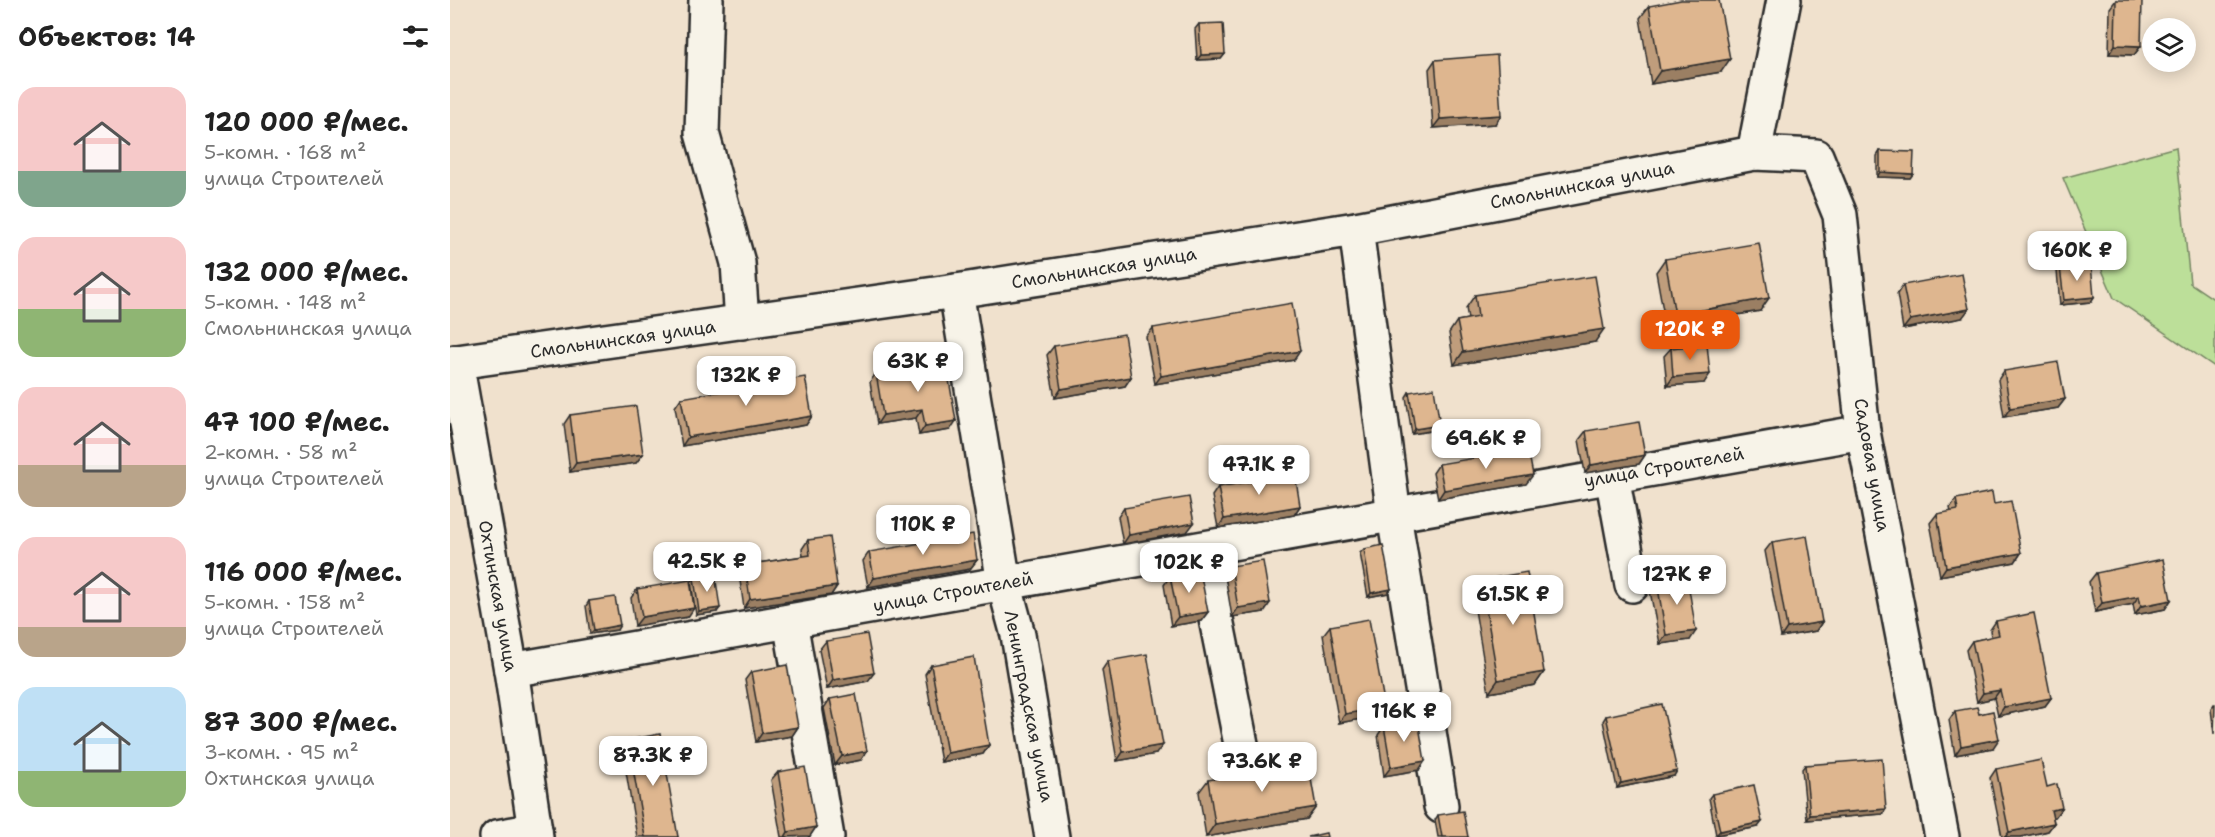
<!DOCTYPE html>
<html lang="ru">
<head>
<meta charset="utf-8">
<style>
  body { margin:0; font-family:"Shantell Sans",sans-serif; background:#f6f6f6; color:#222; height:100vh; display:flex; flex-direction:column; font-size:22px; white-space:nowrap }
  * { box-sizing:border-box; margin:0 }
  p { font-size:20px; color:#767676 }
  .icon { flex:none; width:33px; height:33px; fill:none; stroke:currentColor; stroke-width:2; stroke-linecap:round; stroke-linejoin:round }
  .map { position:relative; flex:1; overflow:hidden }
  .drawer { display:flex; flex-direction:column; background:#fff; width:450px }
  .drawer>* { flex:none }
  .controls { position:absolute; left:1692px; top:18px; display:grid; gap:12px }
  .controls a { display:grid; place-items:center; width:54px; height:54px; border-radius:50%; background:#fff; box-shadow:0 3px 15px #0003; font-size:30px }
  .price { position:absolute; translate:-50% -51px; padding:0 14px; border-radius:12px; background:#fff; color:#222; font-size:20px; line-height:39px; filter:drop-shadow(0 2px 3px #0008) }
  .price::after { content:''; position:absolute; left:50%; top:36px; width:18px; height:14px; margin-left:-9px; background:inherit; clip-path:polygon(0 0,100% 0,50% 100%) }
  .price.current { background:#ea580c; color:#fff }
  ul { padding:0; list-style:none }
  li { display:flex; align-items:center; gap:18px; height:150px; padding:0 18px }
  li span { display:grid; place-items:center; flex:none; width:168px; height:120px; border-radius:18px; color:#555 }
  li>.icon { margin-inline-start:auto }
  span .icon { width:72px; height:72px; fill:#fffc; stroke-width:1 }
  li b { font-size:26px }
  h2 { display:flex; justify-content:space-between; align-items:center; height:72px; padding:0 18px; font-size:26px }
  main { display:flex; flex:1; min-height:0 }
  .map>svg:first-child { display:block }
  .green { fill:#bcdf99; stroke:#748562; stroke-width:1.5 }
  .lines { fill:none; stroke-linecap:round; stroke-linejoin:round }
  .minor-casing { stroke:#2b2b2b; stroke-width:38 }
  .minor { stroke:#f7f3e8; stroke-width:33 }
  .wall { fill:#bf9d7b; stroke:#2b2b2b; stroke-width:1.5 }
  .shaded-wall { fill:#9b7f64; stroke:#2b2b2b; stroke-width:1.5 }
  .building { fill:#deb68f; stroke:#2b2b2b; stroke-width:1.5 }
  .labels { text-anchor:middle; stroke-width:4.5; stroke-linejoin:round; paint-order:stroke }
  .street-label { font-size:18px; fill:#2b2b2b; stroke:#f7f3e8 }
</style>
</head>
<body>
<main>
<section class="drawer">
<h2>Объектов: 14<svg class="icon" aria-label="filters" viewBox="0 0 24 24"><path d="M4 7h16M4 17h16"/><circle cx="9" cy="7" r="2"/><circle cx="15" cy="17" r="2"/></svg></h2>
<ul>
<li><span style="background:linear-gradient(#f6c9c9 70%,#7fa58c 0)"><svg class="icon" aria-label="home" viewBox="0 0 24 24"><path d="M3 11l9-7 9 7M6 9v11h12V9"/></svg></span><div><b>120 000 ₽/мес.</b><p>5-комн. · 168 m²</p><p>улица Строителей</p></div></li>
<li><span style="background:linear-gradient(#f6c9c9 60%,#8fb573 0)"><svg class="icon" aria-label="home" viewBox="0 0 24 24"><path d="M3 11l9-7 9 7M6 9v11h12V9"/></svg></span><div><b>132 000 ₽/мес.</b><p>5-комн. · 148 m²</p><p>Смольнинская улица</p></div></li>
<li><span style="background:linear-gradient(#f6c9c9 65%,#b9a48a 0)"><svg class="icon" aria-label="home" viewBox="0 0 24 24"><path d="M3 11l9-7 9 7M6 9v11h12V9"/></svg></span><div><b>47 100 ₽/мес.</b><p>2-комн. · 58 m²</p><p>улица Строителей</p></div></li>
<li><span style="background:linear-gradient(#f6c9c9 75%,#b9a48a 0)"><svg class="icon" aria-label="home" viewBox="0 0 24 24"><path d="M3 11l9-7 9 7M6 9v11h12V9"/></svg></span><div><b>116 000 ₽/мес.</b><p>5-комн. · 158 m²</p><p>улица Строителей</p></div></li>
<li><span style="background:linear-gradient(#bfe0f5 70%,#8fb573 0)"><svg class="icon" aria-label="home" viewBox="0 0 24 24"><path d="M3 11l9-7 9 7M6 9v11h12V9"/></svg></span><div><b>87 300 ₽/мес.</b><p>3-комн. · 95 m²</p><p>Охтинская улица</p></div></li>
</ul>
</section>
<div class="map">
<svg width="1765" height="837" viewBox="0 0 1765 837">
  <rect width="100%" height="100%" fill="#f0e1cd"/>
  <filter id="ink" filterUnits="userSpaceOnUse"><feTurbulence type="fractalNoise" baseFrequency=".0167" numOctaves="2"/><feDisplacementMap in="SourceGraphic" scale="12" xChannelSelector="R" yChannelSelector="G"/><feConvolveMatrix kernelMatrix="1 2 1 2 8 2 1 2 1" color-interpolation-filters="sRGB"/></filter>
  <g filter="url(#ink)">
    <!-- green -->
    <polygon class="green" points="1726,147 1740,283 1765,300 1765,367 1664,298 1613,178"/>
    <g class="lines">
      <defs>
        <g id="minor">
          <polyline points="256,0 252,133 288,263 292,322"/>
          <polyline points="1304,153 1334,0"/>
          <polyline points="906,229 944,515 991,806"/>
          <polyline points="506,291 554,583 568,635 602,837"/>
          <polyline points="6,362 61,670 86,837"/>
          <polyline points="0,363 506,291 906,229 1304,153 1366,156 1390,215 1413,432 1492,837"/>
          <polyline points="1162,476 1182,585"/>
          <polyline points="752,549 796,769"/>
          <polyline points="340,621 377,837"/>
          <polyline points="61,670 1413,432"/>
          <polyline points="47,837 85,830"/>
        </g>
      </defs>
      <!-- minor casing -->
      <use href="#minor" class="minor-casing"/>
      <!-- minor -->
      <use href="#minor" class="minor"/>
    </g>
    <!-- wall -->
    <g class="wall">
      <polygon points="1666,0 1691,46 1684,55 1659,54 1660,8"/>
      <polygon points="1199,6 1271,72 1201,84 1190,18"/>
      <polygon points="749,24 775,54 771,59 747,60 745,29"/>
      <polygon points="985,60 1045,124 983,128 979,69"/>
      <polygon points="1430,151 1463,174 1460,178 1427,177 1427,156"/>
      <polygon points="1215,259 1310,311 1216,327 1206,272"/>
      <polygon points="1610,267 1641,302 1610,305 1607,271"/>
      <polygon points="1453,285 1512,318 1453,329 1447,294"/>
      <polygon points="1025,295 1145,342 1004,365 999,333 1007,321 1018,319 1016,308"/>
      <polygon points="703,328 844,360 705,384 696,337"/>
      <polygon points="604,346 681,377 675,386 605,398 597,355"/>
      <polygon points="1221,348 1254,383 1217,386 1214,356"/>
      <polygon points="1554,371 1615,399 1608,408 1554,417 1548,380"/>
      <polygon points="426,373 500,430 469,435 466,418 427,424 420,382"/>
      <polygon points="959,392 986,430 962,434 956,397"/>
      <polygon points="231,398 362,416 356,425 232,446 225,407"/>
      <polygon points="120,415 193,454 186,463 120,472 114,424"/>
      <polygon points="1136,431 1195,455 1189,464 1135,473 1129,440"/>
      <polygon points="989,464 1076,484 988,499 983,473"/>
      <polygon points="768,487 850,506 844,515 768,528 762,496"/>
      <polygon points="1506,499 1544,504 1571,553 1565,562 1490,576 1480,523 1487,514 1501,512 1500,508"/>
      <polygon points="674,508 737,532 673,544 668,517"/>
      <polygon points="358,540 387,586 381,595 294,608 289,574 295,565 353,556 352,549"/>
      <polygon points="1322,542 1372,622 1366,631 1331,637 1315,551"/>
      <polygon points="914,549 941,589 938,593 918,597 910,553"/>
      <polygon points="419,552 527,560 520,569 418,587 413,561"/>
      <polygon points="781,566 814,612 782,617 775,575"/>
      <polygon points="1646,573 1721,600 1715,609 1685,615 1683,604 1645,612 1639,582"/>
      <polygon points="720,576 758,612 751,621 721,626 714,585"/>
      <polygon points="244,578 267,612 246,615 241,582"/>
      <polygon points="1031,580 1094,672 1085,685 1039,693 1022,592"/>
      <polygon points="1207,582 1240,640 1210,644 1200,591"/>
      <polygon points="187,589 238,617 185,626 181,598"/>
      <polygon points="139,601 167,630 140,634 136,606"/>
      <polygon points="1546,621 1601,698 1595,706 1548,716 1544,698 1527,702 1516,650 1522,641 1541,637 1540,630"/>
      <polygon points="880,626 935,707 928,716 889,723 873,635"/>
      <polygon points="376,641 418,681 377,689 369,650"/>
      <polygon points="658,661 706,754 667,761 652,670"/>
      <polygon points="481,665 539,745 533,754 491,762 475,674"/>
      <polygon points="301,672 348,727 342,736 306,742 295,680"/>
      <polygon points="380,699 417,751 411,760 385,765 374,708"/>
      <polygon points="1764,704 1765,704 1764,734 1761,709"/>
      <polygon points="1505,711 1543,748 1505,755 1499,720"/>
      <polygon points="1156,716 1224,776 1167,788 1153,721"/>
      <polygon points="934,726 969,770 934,776 928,735"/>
      <polygon points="178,740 228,837 187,837 172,748"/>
      <polygon points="1355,765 1433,814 1357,820 1352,769"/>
      <polygon points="1546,769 1597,787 1612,808 1605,817 1603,817 1604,823 1598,831 1571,837 1552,837 1540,778"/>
      <polygon points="328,772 366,827 360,836 331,837 321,780"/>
      <polygon points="758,780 866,807 857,819 756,837 749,792"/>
      <polygon points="1262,794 1308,827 1266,835 1259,798"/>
      <polygon points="988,815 1018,837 988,837 985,820"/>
    </g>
    <!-- shaded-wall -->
    <g class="shaded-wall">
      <polygon points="1665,45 1691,46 1684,55 1659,54"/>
      <polygon points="775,54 771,59 747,60 751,55"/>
      <polygon points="1280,59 1271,72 1201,84 1210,71"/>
      <polygon points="1051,115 1045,124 983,128 990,119"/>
      <polygon points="1430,172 1463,174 1460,178 1427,177"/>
      <polygon points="1644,297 1641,302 1610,305 1614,300"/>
      <polygon points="1319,298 1310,311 1216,327 1225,315"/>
      <polygon points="1519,309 1512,318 1453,329 1460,320"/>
      <polygon points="1154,329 1145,342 1004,365 1013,352"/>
      <polygon points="850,351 844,360 705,384 711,376"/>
      <polygon points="1260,374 1254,383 1217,386 1223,377"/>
      <polygon points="681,377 675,386 605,398 611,389"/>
      <polygon points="1615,399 1608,408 1554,417 1560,408"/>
      <polygon points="472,409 466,418 427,424 433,415"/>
      <polygon points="362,416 356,425 232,446 238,437"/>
      <polygon points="506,421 500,430 469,435 475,426"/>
      <polygon points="990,425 986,430 962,434 965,429"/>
      <polygon points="193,454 186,463 120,472 126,463"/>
      <polygon points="1195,455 1189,464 1135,473 1141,465"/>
      <polygon points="1083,475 1076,484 988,499 994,490"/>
      <polygon points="850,506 844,515 768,528 774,519"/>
      <polygon points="744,523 737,532 673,544 679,535"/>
      <polygon points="1571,553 1565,562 1490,576 1496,567"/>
      <polygon points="527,560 520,569 418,587 424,578"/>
      <polygon points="387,586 381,595 294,608 300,599"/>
      <polygon points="941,589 938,593 918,597 921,593"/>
      <polygon points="1689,596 1683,604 1645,612 1652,603"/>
      <polygon points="1721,600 1715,609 1685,615 1691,606"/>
      <polygon points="820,603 814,612 782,617 788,608"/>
      <polygon points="244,608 238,617 185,626 192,617"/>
      <polygon points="270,608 267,612 246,615 249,611"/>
      <polygon points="758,612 751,621 721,626 728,617"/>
      <polygon points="1372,622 1366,631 1331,637 1337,628"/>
      <polygon points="170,625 167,630 140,634 144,630"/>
      <polygon points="1246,631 1240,640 1210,644 1216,635"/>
      <polygon points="1094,672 1085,685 1039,693 1048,680"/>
      <polygon points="424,673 418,681 377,689 383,680"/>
      <polygon points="1550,690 1544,698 1527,702 1533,693"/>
      <polygon points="1601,698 1595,706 1548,716 1554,707"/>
      <polygon points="935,707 928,716 889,723 895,714"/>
      <polygon points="348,727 342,736 306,742 312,733"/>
      <polygon points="1549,739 1543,748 1505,755 1511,746"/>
      <polygon points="539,745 533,754 491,762 497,753"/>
      <polygon points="713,745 706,754 667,761 673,752"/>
      <polygon points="417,751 411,760 385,765 392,756"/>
      <polygon points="975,761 969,770 934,776 941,767"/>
      <polygon points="1227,771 1224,776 1167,788 1171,783"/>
      <polygon points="866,807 857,819 756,837 765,824"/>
      <polygon points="1612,808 1605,817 1595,819 1601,810"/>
      <polygon points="1436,809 1433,814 1357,820 1360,815"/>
      <polygon points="1312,822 1308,827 1266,835 1270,831"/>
      <polygon points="1604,823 1598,831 1571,837 1555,837 1559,832"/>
      <polygon points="366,827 360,836 335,837 338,832"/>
    </g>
    <!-- building -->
    <g class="building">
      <polygon points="1231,0 1269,0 1280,59 1210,71 1199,6"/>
      <polygon points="1666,0 1692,0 1691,46 1665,45"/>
      <polygon points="773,23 775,54 751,55 749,24"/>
      <polygon points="1047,55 1051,115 990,119 985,60"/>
      <polygon points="1430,151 1464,152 1463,174 1430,172"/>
      <polygon points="1309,243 1319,298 1225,315 1215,259"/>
      <polygon points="1641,264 1644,297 1614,300 1610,267"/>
      <polygon points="1512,274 1519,309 1460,320 1453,285"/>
      <polygon points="1145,276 1154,329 1013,352 1007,321 1028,317 1025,295"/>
      <polygon points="842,303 850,351 711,376 703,328"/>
      <polygon points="674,334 681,377 611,389 604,346"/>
      <polygon points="1257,344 1260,374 1223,377 1221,348"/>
      <polygon points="496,362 506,421 475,426 472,409 433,415 426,373"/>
      <polygon points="1608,362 1615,399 1560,408 1554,371"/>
      <polygon points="355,377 362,416 238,437 231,398"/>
      <polygon points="984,388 990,425 965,429 959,392"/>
      <polygon points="186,406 193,454 126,463 120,415"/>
      <polygon points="1189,422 1195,455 1141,465 1136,431"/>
      <polygon points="1078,449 1083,475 994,490 989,464"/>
      <polygon points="845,474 850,506 774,519 768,487"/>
      <polygon points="1542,492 1544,504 1561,501 1571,553 1496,567 1487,514 1508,510 1506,499"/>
      <polygon points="739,497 744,523 679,535 674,508"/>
      <polygon points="523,534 527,560 424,578 419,552"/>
      <polygon points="1357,536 1372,622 1337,628 1322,542"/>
      <polygon points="380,537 387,586 300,599 295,565 360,555 358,540"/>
      <polygon points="933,545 941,589 921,593 914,549"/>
      <polygon points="1713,559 1721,600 1691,606 1689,596 1652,603 1646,573"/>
      <polygon points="813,561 820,603 788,608 781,566"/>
      <polygon points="750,571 758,612 728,617 720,576"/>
      <polygon points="1077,572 1094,672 1048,680 1031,580"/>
      <polygon points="265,574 270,608 249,611 244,578"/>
      <polygon points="1237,577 1246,631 1216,635 1207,582"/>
      <polygon points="240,580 244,608 192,617 187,589"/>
      <polygon points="165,597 170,625 144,630 139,601"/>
      <polygon points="1584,613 1601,698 1554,707 1550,690 1533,693 1522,641 1549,635 1546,621"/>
      <polygon points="919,619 935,707 895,714 880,626"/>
      <polygon points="417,634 424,673 383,680 376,641"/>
      <polygon points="697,654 713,745 673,752 658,661"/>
      <polygon points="524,657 539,745 497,753 481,665"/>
      <polygon points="337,665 348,727 312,733 301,672"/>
      <polygon points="406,694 417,751 392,756 380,699"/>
      <polygon points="1212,704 1227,771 1171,783 1156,716"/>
      <polygon points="1527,707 1529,714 1543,711 1549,739 1511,746 1505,711"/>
      <polygon points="968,720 975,761 941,767 934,726"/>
      <polygon points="210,734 228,837 195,837 178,740"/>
      <polygon points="1432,759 1436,809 1360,815 1355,765"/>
      <polygon points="1591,760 1597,787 1607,784 1612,808 1601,810 1604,823 1559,832 1546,769"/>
      <polygon points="858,762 866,807 765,824 758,780"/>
      <polygon points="355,767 366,827 338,832 328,772"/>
      <polygon points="1304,785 1312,822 1270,831 1262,794"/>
      <polygon points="1013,811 1018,837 992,837 988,815"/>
      <polygon points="876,833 877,837 858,837"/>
    </g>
  </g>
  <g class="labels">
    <!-- street labels -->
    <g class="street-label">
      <text transform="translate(1132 185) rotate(-11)" y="6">Смольнинская улица</text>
      <text transform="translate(654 268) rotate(-9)" y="6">Смольнинская улица</text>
      <text transform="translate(173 339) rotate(-8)" y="6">Смольнинская улица</text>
      <text transform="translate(1422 465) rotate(80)" y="6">Садовая улица</text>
      <text transform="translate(1214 467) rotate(-10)" y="6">улица Строителей</text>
      <text transform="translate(503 592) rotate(-10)" y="6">улица Строителей</text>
      <text transform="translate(48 596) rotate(80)" y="6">Охтинская улица</text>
      <text transform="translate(579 706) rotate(79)" y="6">Ленинградская улица</text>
    </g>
  </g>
</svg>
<div class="controls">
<a><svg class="icon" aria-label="layers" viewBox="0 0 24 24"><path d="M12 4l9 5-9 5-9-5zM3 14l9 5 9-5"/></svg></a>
</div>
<b class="price" style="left:1627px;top:282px">160K ₽</b>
<b class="price current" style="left:1240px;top:361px">120K ₽</b>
<b class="price" style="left:468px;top:393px">63K ₽</b>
<b class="price" style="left:296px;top:407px">132K ₽</b>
<b class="price" style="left:1036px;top:470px">69.6K ₽</b>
<b class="price" style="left:809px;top:496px">47.1K ₽</b>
<b class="price" style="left:473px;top:556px">110K ₽</b>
<b class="price" style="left:257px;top:593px">42.5K ₽</b>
<b class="price" style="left:739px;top:594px">102K ₽</b>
<b class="price" style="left:1227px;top:606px">127K ₽</b>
<b class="price" style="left:1063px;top:626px">61.5K ₽</b>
<b class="price" style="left:954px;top:743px">116K ₽</b>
<b class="price" style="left:203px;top:787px">87.3K ₽</b>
<b class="price" style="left:812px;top:793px">73.6K ₽</b>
</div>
</main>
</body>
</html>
